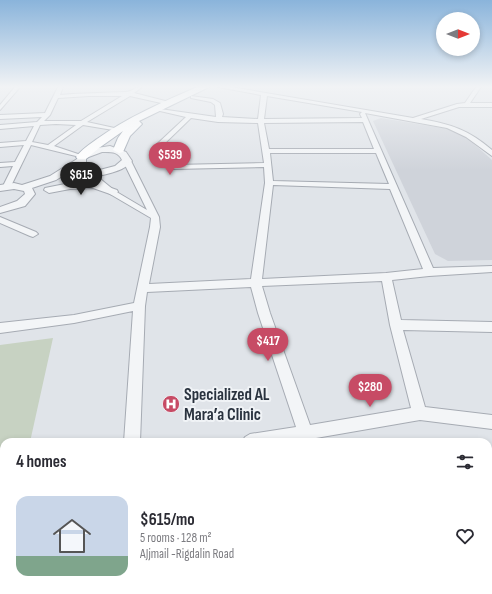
<!DOCTYPE html>
<html lang="en">
<head>
<meta charset="utf-8">
<style>
  body { margin:0; font-family:"Sofia Sans Condensed",sans-serif; background:#f2f2f3; color:#2b2b33; height:100vh; display:flex; flex-direction:column; font-size:15px; white-space:nowrap }
  * { box-sizing:border-box; margin:0 }
  p { font-size:13px; color:#7c7c81 }
  .icon { flex:none; width:22px; height:22px; fill:none; stroke:currentColor; stroke-width:2; stroke-linecap:round; stroke-linejoin:round }
  .map { position:relative; flex:1; overflow:hidden }
  .drawer { position:absolute; left:0px; top:438px; width:492px; height:156px; display:flex; flex-direction:column; background:#fff; border-radius:12px 12px 0 0; box-shadow:0 2px 6px #0003 }
  .drawer>* { flex:none }
  .needle { width:26px; rotate:90deg }
  .fabs { position:absolute; left:436px; top:12px; display:grid; gap:8px }
  .fabs a { display:grid; place-items:center; width:44px; height:44px; border-radius:50%; background:#fff; box-shadow:0 2px 6px #0003; font-size:20px }
  .price { position:absolute; translate:-50% -34px; padding:0 9px; border-radius:14px; background:#c74b65; color:#fff; font-size:13px; line-height:26px; filter:drop-shadow(0 1px 2px #0008) }
  .price::after { content:''; position:absolute; left:50%; top:24px; width:12px; height:9px; margin-left:-6px; background:inherit; clip-path:polygon(0 0,100% 0,50% 100%) }
  .price.selected { background:#222; color:#fff }
  ul { padding:0; list-style:none }
  li { display:flex; align-items:center; gap:12px; height:100px; padding:0 16px }
  li span { display:grid; place-items:center; flex:none; width:112px; height:80px; border-radius:12px; color:#555 }
  li>.icon { margin-inline-start:auto }
  span .icon { width:48px; height:48px; fill:#fffc; stroke-width:1 }
  li b { font-size:17px }
  h2 { display:flex; justify-content:space-between; align-items:center; height:48px; padding:0 16px; font-size:17px }
  .map>svg:first-child { display:block }
  .built { fill:#cfd3da }
  .green { fill:#c7d2c2 }
  .lines { fill:none; stroke-linecap:round; stroke-linejoin:round }
  .minor-casing { stroke:#a6abb3; stroke-width:2 }
  .tertiary-casing { stroke:#a6abb3; stroke-width:2 }
  .primary-casing { stroke:#a0a9b4; stroke-width:2 }
  .minor { fill:#f3f5f7; fill-rule:evenodd }
  .tertiary { fill:#f3f5f7; fill-rule:evenodd }
  .primary { fill:#fff; fill-rule:evenodd }
  .labels { text-anchor:middle; stroke-width:4; stroke-linejoin:round; paint-order:stroke }
  .near-poi-label { font-size:17px; font-weight:bold; fill:#2a333f; stroke:#f0f3f6; text-anchor:start }
</style>
</head>
<body>
<div class="map">
<svg width="492" height="594" viewBox="0 0 492 594">
  <rect width="100%" height="100%" fill="#e0e4e9"/>
  <!-- built -->
  <polygon class="built" points="381,118 448,129 465,136 492,160 492,260 448,261 435,254 373,121"/>
  <!-- green -->
  <polygon class="green" points="53,338 30,442 4,442 4,497 0,498 0,345"/>
  <g class="lines">
    <defs>
      <g id="minor">
        <polygon points="15,87 20,87 0,110 0,105"/>
        <path d="M 58,87 L 63,87 L 60,95 C 82,93 103,93 125,92 C 132,92 134,87 142,87 L 134,93 L 173,103 L 170,105 L 130,96 L 87,122 L 119,129 L 119,131 L 83,125 L 54,146 L 84,156 L 84,158 L 31,145 L 11,186 L 10,188 L 4,188 L 3,186 L 13,166 L 0,167 L 0,163 L 15,162 L 24,145 L 0,147 L 0,143 L 26,141 L 34,126 L 0,129 L 0,125 L 37,122 L 42,117 L 0,119 L 0,115 L 45,113 ZM 89,96 L 122,96 L 81,121 L 44,121 L 50,115 L 58,98 ZM 56,124 L 76,125 L 48,145 L 32,142 L 40,125 Z"/>
        <path d="M 218,87 L 231,87 L 413,118 L 457,104 L 465,103 L 476,87 L 481,87 L 470,103 L 492,103 L 492,107 L 459,107 L 421,119 C 451,124 469,130 492,150 L 492,156 L 466,137 L 447,128 L 365,113 L 433,268 L 492,266 L 492,272 L 429,276 L 392,280 L 401,320 L 492,322 L 492,332 L 403,330 L 425,407 L 492,415 L 492,429 L 420,420 L 293,442 L 242,442 L 245,437 L 250,434 L 296,427 L 258,313 L 251,287 L 147,292 L 145,306 L 140,442 L 124,442 L 133,311 L 74,323 L 0,333 L 0,323 L 74,315 L 134,303 L 150,227 L 151,218 L 110,194 L 86,175 L 90,173 L 93,173 L 115,191 L 147,210 L 123,161 L 127,159 L 131,161 L 159,217 L 160,227 L 149,284 L 251,279 L 265,183 L 264,167 L 173,169 L 155,164 L 151,158 L 155,146 L 186,117 L 160,111 L 160,109 L 216,117 L 215,105 L 211,102 L 191,98 L 191,96 L 213,99 L 220,103 L 223,114 L 222,117 L 258,119 L 261,95 ZM 267,96 L 362,112 L 360,114 L 362,118 L 264,119 ZM 191,118 L 218,122 L 258,123 L 264,163 L 174,165 L 161,160 L 159,158 L 160,148 ZM 363,122 L 374,149 L 269,149 L 264,123 ZM 270,153 L 376,153 L 389,184 L 273,181 ZM 273,185 L 390,189 L 423,269 L 386,273 L 262,279 ZM 382,281 L 390,325 L 411,408 L 310,425 L 270,313 L 262,286 Z"/>
        <polygon points="0,217 36,232 38,234 33,237 30,236 0,223"/>
        <polygon points="4,498 4,514 0,515 0,499"/>
        <polygon points="131,590 151,590 152,594 132,594"/>
      </g>
      <g id="tertiary">
        <path d="M 110,146 L 126,152 L 132,161 C 122,173 104,174 90,178 L 87,177 L 77,167 L 56,180 L 32,188 L 35,194 L 25,206 L 0,213 L 0,207 L 17,201 L 25,194 L 24,191 L 14,189 L 0,191 L 0,185 L 14,183 L 22,185 L 50,176 L 77,159 L 79,155 L 97,148 ZM 102,152 C 110,152 118,151 122,160 L 115,166 L 92,172 L 86,165 L 86,158 Z"/>
        <polygon points="94,182 117,190 118,192 113,195 93,188 70,189 49,193 44,190 45,188 70,183"/>
      </g>
      <path id="primary" d="M 197,87 L 209,87 L 139,121 L 142,124 L 130,136 L 123,152 L 119,153 L 113,150 L 118,138 L 123,131 L 99,148 L 86,159 L 78,159 L 76,157 C 81,150 90,144 97,139 C 128,117 163,102 197,87 Z"/>
    </defs>
    <!-- minor casing -->
    <use href="#minor" class="minor-casing"/>
    <!-- tertiary casing -->
    <use href="#tertiary" class="tertiary-casing"/>
    <!-- primary casing -->
    <use href="#primary" class="primary-casing"/>
    <!-- minor -->
    <use href="#minor" class="minor"/>
    <!-- tertiary -->
    <use href="#tertiary" class="tertiary"/>
    <!-- primary -->
    <use href="#primary" class="primary"/>
  </g>
  <!-- sky -->
  <linearGradient id="sky" x2="0" y2="1"><stop stop-color="#8ab4db"/><stop offset="0.51" stop-color="#f1f3f5"/><stop offset="1" stop-color="#f1f3f5" stop-opacity="0"/></linearGradient>
  <rect width="492" height="170" fill="url(#sky)"/>
  <!-- icons -->
  <defs>
    <symbol id="hospital-disc" viewBox="-11 -11 22 22"><circle r="9.5" fill="#c74b65" stroke="#f0f3f6"/><path d="M-5-5h3v3.5h4V-5h3V5h-3V1.5h-4V5h-3Z" fill="#fff"/></symbol>
  </defs>
  <g fill-rule="evenodd">
    <use href="#hospital-disc" x="161" y="394" width="20" height="20"/>
  </g>
  <g class="labels">
    <!-- near-poi labels -->
    <g class="near-poi-label">
      <text x="184" y="400">Specialized AL<tspan x="184" dy="20">Mara’a Clinic</tspan></text>
    </g>
  </g>
</svg>
<div class="fabs">
<a><svg class="needle" viewBox="-14 -14 28 28"><path d="M0-13l5 13h-10z" fill="#e53935"/><path d="M0 13l5-13h-10z" fill="#7c7c81"/></svg></a>
</div>
<b class="price" style="left:170px;top:176px">$539</b>
<b class="price selected" style="left:81px;top:196px">$615</b>
<b class="price" style="left:268px;top:362px">$417</b>
<b class="price" style="left:370px;top:408px">$280</b>
<section class="drawer">
<h2>4 homes<svg class="icon" aria-label="filters" viewBox="0 0 24 24"><path d="M4 7h16M4 17h16"/><circle cx="9" cy="7" r="2"/><circle cx="15" cy="17" r="2"/></svg></h2>
<ul>
<li><span style="background:linear-gradient(#c9d6e8 75%,#7fa58c 0)"><svg class="icon" aria-label="home" viewBox="0 0 24 24"><path d="M3 11l9-7 9 7M6 9v11h12V9"/></svg></span><div><b>$615/mo</b><p>5 rooms · 128 m²</p><p>AJjmail -Rigdalin Road</p></div><svg class="icon" aria-label="heart" viewBox="0 0 24 24"><path d="M12 20l-8-8c-3-5 5-10 8-4 3-6 11-1 8 4z"/></svg></li>
</ul>
</section>
</div>
</body>
</html>
